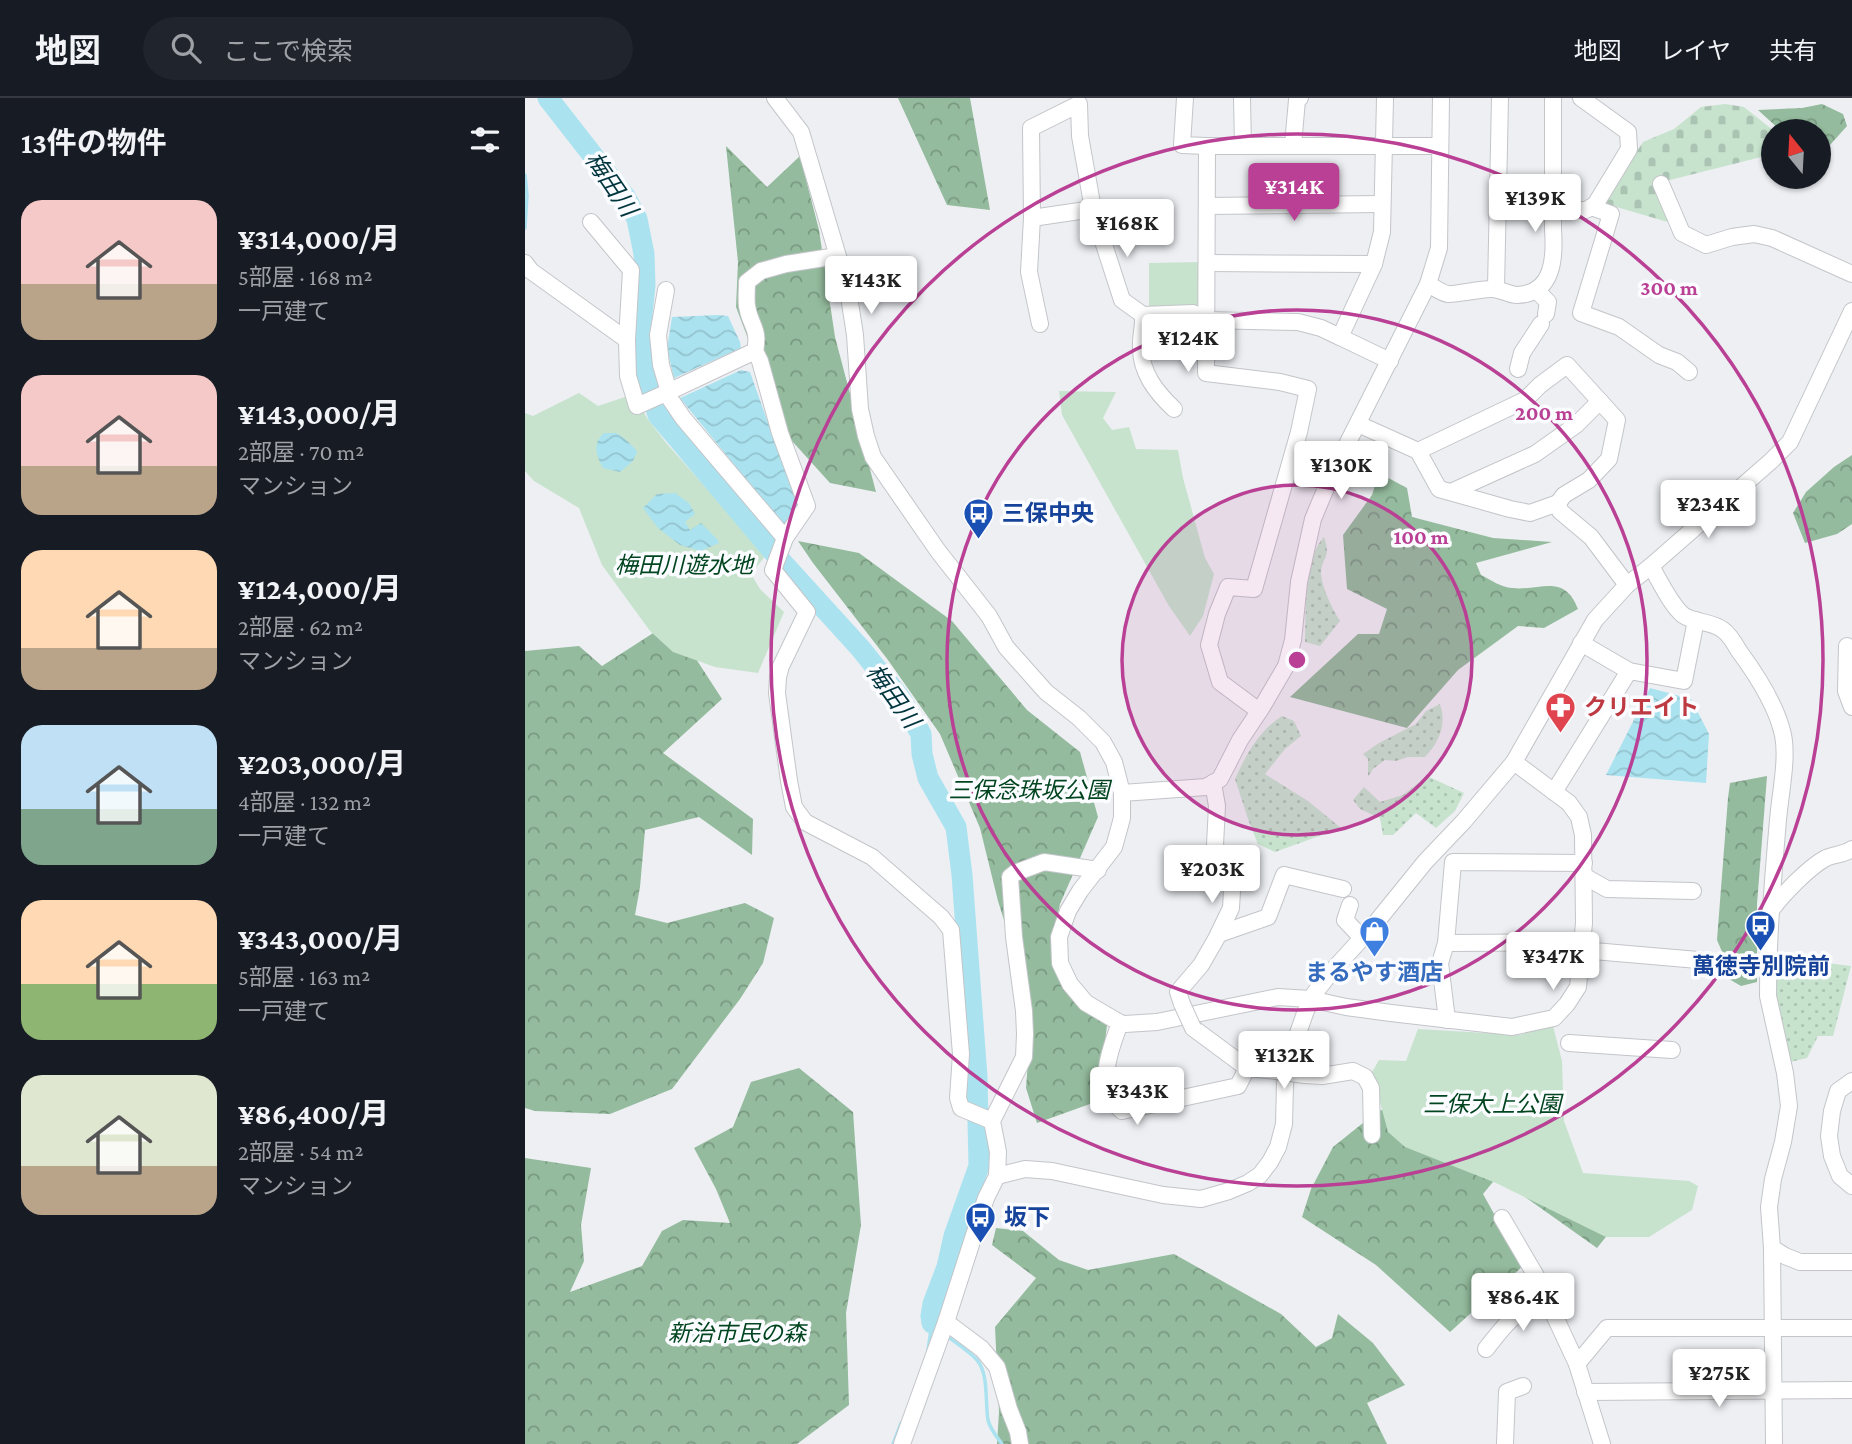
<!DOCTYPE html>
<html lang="ja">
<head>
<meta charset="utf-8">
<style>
  body { margin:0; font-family:"Crimson Pro","Noto Sans JP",serif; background:#20242c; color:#f1f3f6; height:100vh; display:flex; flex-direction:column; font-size:26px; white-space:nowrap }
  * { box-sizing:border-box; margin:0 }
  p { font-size:23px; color:#9ea1a6 }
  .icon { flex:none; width:38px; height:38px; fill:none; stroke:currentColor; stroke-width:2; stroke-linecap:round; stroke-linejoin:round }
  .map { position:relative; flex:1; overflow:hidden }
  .side { display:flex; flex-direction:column; background:#171b24; width:525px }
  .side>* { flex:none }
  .needle { width:46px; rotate:342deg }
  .buttons { position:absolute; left:1236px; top:21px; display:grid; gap:14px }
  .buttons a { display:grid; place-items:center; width:70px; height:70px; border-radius:50%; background:#171b24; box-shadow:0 2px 5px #0004; font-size:35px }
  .price { position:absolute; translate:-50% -60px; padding:0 16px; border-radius:7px; background:#fff; color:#222; font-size:23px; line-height:46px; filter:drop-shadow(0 2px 4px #0008) }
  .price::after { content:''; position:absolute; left:50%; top:42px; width:21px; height:16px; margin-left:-10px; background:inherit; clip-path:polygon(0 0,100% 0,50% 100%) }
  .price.current { background:#b94094; color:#fff }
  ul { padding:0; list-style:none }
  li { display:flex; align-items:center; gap:21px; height:175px; padding:0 21px }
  li span { display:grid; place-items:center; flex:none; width:196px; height:140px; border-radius:21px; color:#555 }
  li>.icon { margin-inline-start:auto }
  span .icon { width:84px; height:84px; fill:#fffc; stroke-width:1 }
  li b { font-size:30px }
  h2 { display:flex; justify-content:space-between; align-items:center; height:84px; padding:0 21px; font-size:30px }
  header { display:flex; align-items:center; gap:42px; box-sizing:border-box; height:98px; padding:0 35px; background:#171b24; border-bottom:2px solid #363941 }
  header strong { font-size:33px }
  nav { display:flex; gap:38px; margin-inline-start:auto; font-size:24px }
  .search { width:490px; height:63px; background:#20242c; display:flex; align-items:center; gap:18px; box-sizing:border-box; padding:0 24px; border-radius:38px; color:#9ea1a6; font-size:26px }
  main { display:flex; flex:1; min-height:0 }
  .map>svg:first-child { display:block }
  .grass { fill:url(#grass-dots) }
  .forest { fill:url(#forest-crowns) }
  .cemetery { fill:url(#cemetery-stones) }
  .park { fill:#c7e3ce }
  .water { fill:url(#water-waves) }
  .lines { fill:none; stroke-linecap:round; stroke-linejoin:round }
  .stream { stroke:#aae3ef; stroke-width:3.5 }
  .river { stroke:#aae3ef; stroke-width:21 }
  .minor-casing { stroke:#c3c5c9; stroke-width:18 }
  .minor { stroke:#fff; stroke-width:16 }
  .minor-bridge-casing { stroke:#c3c5c9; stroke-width:18; stroke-linecap:butt }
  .minor-bridge { stroke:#fff; stroke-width:16 }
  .ring { fill:none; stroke:#b94094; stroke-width:3.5 }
  .labels { text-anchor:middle; stroke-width:7; stroke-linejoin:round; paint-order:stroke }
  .transit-label { font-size:23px; font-weight:bold; fill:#164399; stroke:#fbfcff; text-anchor:start }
  .park-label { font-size:23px; font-style:italic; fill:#00451f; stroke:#fbfcff }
  .health-label { font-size:23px; font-weight:bold; fill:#be3a42; stroke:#fbfcff; text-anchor:start }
  .shop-label { font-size:23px; font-weight:bold; fill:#366cbe; stroke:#fbfcff }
  .water-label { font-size:24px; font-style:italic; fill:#00353e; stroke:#fbfcff }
  .centre { fill:#b94094; stroke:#fbfcff; stroke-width:3.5 }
  .ring-label { font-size:21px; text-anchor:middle; font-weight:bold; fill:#b94094; stroke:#fbfcff; stroke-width:7; stroke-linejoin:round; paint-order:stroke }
</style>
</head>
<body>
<header>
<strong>地図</strong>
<div class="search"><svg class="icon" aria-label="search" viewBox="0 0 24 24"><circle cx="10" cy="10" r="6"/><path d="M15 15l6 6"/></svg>ここで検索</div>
<nav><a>地図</a><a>レイヤ</a><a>共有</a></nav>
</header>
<main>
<section class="side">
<h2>13件の物件<svg class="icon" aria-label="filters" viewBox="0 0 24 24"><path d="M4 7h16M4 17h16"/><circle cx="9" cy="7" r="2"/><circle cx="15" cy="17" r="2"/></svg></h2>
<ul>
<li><span style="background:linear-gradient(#f6c9c9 60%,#b9a48a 0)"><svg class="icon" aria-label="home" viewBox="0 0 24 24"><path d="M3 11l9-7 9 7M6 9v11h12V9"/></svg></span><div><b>¥314,000/月</b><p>5部屋 · 168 m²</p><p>一戸建て</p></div></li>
<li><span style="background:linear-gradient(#f6c9c9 65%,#b9a48a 0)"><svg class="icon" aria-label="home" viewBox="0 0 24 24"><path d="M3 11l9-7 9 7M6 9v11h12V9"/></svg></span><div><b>¥143,000/月</b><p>2部屋 · 70 m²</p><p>マンション</p></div></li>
<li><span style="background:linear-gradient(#ffd9b3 70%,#b9a48a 0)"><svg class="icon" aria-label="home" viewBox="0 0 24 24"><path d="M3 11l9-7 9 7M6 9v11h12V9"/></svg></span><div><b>¥124,000/月</b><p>2部屋 · 62 m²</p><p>マンション</p></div></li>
<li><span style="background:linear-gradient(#bfe0f5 60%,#7fa58c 0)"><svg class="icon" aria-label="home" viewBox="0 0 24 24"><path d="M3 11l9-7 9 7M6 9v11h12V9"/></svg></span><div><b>¥203,000/月</b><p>4部屋 · 132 m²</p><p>一戸建て</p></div></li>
<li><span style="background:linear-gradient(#ffd9b3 60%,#8fb573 0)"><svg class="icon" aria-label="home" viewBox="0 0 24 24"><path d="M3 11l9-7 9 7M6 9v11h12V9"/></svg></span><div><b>¥343,000/月</b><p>5部屋 · 163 m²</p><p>一戸建て</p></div></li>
<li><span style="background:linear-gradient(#dfe7d0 65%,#b9a48a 0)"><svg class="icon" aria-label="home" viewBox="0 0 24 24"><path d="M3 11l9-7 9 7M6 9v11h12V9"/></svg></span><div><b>¥86,400/月</b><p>2部屋 · 54 m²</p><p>マンション</p></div></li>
</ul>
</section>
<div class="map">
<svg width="1327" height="1346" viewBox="0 0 1327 1346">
  <defs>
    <pattern id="grass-dots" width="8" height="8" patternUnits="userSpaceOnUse" patternTransform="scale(1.75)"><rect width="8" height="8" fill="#c7e3ce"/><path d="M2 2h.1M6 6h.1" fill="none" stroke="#abc3b2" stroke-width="1.8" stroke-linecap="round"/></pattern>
    <pattern id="forest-crowns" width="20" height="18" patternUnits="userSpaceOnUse" patternTransform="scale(1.75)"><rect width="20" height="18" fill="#94bb9d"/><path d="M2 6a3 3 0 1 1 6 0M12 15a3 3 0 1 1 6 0" fill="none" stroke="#799981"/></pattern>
    <pattern id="cemetery-stones" width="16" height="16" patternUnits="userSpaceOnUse" patternTransform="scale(1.75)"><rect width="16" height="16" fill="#c7e3ce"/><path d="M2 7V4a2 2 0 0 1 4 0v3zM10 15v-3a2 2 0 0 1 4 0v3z" fill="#abc3b2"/></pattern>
    <pattern id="water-waves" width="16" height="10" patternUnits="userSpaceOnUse" patternTransform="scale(1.75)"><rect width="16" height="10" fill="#aae3ef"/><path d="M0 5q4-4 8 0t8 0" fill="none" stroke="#93c3ce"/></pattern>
  </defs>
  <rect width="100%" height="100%" fill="#edeff3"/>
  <!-- grass -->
  <g class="grass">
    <path d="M 799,439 C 807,461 796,459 796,476 C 797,489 807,511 815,523 L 795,548 L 780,544 C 781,516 779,459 799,439 Z"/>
    <path d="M 915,606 C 922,627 914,644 900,659 L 883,659 L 871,663 L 860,662 L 848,671 L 843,679 L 843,661 L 838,656 L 854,645 L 891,626 L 901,613 Z"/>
    <path d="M 757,618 L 769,623 L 776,638 L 760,651 L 740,676 L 783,703 L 816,730 L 750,754 L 733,746 L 724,724 L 710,681 C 722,655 733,634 757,618 Z"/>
    <polygon points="902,678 939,695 930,713 911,730 891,715 868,737 858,737 855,720 835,711 828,702 839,689 855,704 878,697"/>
    <polygon points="1253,859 1326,868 1308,938 1293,938 1282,960 1265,964 1249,890"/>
  </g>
  <!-- forest -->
  <g class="forest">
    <polygon points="373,0 445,0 465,112 422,107"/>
    <polygon points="1297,6 1318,16 1322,28 1305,47 1293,50 1293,33 1256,33 1233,12 1277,10"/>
    <polygon points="201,48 242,89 275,58 294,132 310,239 351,394 305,385 258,333 211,209 213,164"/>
    <polygon points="1327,357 1327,426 1312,436 1280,445 1268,415 1281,394 1309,369"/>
    <path d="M 854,375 L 882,390 L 887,419 L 968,440 L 1027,444 L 951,465 L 956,477 C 964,481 973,487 981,489 C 1012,496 1038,472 1053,511 L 1019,530 L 993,528 L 933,572 L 882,630 L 765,599 L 833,536 L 854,536 L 862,511 L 822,491 L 818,437 L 847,397 Z"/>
    <polygon points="273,443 334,455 427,523 502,612 555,654 573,719 535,806 529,833 548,900 582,927 575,984 576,1002 512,1025 501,990 507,911 473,803 455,730 415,636 363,562 288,465"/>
    <polygon points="139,528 162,547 197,601 138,655 228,721 227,757 174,719 120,732 115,789 110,817 142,825 220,805 249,820 238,865 215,901 147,991 85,1016 10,1013 0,1010 0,553 54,548 77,568"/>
    <polygon points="1242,678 1232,806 1232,884 1216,888 1204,881 1201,863 1192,842 1203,700 1205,685"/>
    <polygon points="274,970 328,1014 336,1127 321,1215 324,1307 272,1346 0,1346 0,1060 66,1070 56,1127 59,1163 45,1194 117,1168 137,1133 158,1122 205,1125 191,1091 169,1050 208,1029 226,984"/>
    <polygon points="872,1008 1092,1125 1072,1150 972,1079 958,1096 998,1168 925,1234 851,1167 777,1119 786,1091 808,1049 853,1013"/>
    <polygon points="471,1130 498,1133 534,1162 563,1172 649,1156 756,1216 791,1249 807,1240 813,1216 848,1245 880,1287 842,1305 862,1346 472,1346 474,1314 470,1229 511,1180 467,1147"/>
  </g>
  <!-- cemetery -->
  <polygon class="cemetery" points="1200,6 1219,9 1249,33 1248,56 1133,85 1146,125 1078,105 1118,44 1149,31 1176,9"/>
  <!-- park -->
  <g class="park">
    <polygon points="677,164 676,213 624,212 624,165"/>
    <polygon points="534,293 591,294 578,320 587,332 604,329 611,351 653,352 658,380 680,460 689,476 678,518 665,538 644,508 537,317"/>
    <polygon points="54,295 73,308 109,296 122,320 142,346 241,457 226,476 235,491 259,514 233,575 190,569 148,554 125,533 77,467 54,410 9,383 0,373 0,315 8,318"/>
    <polygon points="1028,928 1037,963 1039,1023 1058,1075 1164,1083 1173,1088 1167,1112 1124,1139 1081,1139 971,1085 880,1049 863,1034 847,974 854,962 881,963 893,931 994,937"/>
  </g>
  <!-- water -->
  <g class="water">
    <polygon points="193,217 203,218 215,244 216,250 149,280 142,251 147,219"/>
    <polygon points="216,272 225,274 273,409 260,429 155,300"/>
    <path d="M 79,335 C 80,335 90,335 91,335 C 97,338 109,348 112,354 L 108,363 L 95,374 L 78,370 C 71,357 67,346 79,335 Z"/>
    <polygon points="150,395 164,405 170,416 160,424 165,432 176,425 192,441 194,445 176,453 155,447 133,430 118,410 132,396"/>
    <polygon points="1125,590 1166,601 1184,636 1181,685 1081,677"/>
  </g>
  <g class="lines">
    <!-- stream -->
    <g class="stream">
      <polyline points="0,77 2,97 0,130"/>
      <path d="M 422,1238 C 431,1245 444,1253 452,1262 C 464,1276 460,1305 463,1322 C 465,1331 472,1339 477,1346"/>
      <polyline points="403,1252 407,1225"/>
      <polyline points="368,1346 376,1325"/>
    </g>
    <!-- river -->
    <polyline class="river" points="23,0 101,100 112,121 119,156 120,187 115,236 121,280 133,317 256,463 336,551 375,600 396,636 397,656 403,680 431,729 437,777 452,979 454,1068 429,1138 422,1169 408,1206 406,1218 407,1225"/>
    <defs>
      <g id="minor">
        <polyline points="250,0 276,34 323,192 330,237 335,311 341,338 348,359 413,453 464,518 481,549 521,594 554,620 578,644 589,664 597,695 597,720 589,749 555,793 543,813 534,839 535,865 545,886 561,905 595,925 600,926 632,924 753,899 785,901 821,909 866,915 987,929 1029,920 1042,906 1053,889 1059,825 1058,737 1054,719 1044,705 989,664"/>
        <polyline points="660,0 657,47 682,48"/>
        <polyline points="717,0 718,48"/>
        <polyline points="860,0 857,134 849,166 815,239 865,263"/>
        <polyline points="768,47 772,2 775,0"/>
        <polyline points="1136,86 1157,135 1181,147 1207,139 1229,136 1247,140 1327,176"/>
        <polyline points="682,108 856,106"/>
        <polyline points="1066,109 1086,116 1056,215 1094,229 1134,257 1152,264 1164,274"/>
        <polyline points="1029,112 1061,112 1070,107 1104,51 1103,34 1056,0"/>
        <polyline points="507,120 568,111"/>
        <polyline points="66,124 106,172 102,242"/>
        <polyline points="0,165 6,173 102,242 103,278 112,308 141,295 158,320 260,440"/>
        <polyline points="682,165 849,166"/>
        <path d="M 903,186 C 909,189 916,195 923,196 C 929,197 955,191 965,191 C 975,190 983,197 992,197 C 1029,196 1030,159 1028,131 L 1028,0"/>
        <polyline points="971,190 975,0"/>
        <polyline points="141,192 133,237 136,267 144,294"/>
        <polyline points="1011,192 1023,204 1021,216"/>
        <polyline points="618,217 668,215 681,222 773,224 796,230 815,239"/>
        <path d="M 515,226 L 504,174 L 507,120 L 506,30 L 554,6 L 555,38 L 568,111 L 575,134 L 597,202 L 618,217 C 619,228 615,239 616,250 C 616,275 631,294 649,311"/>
        <polyline points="230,253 235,263 255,335 282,408 260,440 248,472 282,514 256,568 253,579 252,595 264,683 269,709 280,724 347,759 416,819 426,832 436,956 433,1000 436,1010 467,1023"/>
        <polyline points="993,271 997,255 1016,226"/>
        <path d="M 141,295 L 230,253 C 235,230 225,228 222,208 C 221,200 222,192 222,184 L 236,173 L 261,166 L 312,158"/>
        <polyline points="833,326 893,353 914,391 985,411 1005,415 1033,405"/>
        <polyline points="893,353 1000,302 1015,287 1042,267 1092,322 1084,361 1064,382 1039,397 1033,405 1035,413 1066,439 1102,487"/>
        <polyline points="926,394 1010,356 1051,327 1075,303"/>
        <path d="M 1126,468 C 1134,482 1146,507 1158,517 C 1169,525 1187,523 1198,532 C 1204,536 1210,546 1214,553 C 1231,576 1252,609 1258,637 C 1263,661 1255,697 1253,722 C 1248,780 1243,839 1243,898 L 1260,975 L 1264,1008 L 1258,1044 L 1248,1081 L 1244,1109 L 1247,1150 L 1249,1346"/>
        <polyline points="1056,545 1104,573 1159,583 1171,522"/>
        <polyline points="1322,548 1321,593 1327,609"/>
        <polyline points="734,613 695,584 684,547 692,516 703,489 729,491 774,334 783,291 755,284 681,275 682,48 915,48"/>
        <polyline points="1029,694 1104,573"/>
        <polyline points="597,695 681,689 695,681 715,642 737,609 761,568 768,542 774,484 788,421 806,378 903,186 914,150 916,0"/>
        <polyline points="1059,778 1082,791 1168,793"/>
        <polyline points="825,807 820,822 837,840"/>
        <path d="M 1247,811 C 1258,796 1284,769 1301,760 C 1309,756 1319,757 1327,751"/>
        <polyline points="694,836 743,819 759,777 818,791"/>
        <polyline points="921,845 1058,844"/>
        <polyline points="1057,852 1173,862"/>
        <polyline points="657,906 653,894 676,867 691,841 706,810 707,793 690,747 692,708 688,685"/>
        <polyline points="922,922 915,865 921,845 928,764 1059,765"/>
        <path d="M 595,925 C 585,952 569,990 597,1013 L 713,988 L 722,970"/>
        <polyline points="668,930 722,970 743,972"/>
        <polyline points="1044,945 1147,952"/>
        <polyline points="780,977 797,978 828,973 840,979 846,990 847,1037"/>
        <polyline points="1327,983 1313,993 1307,1013 1304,1038 1307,1058 1315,1078 1327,1088"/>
        <polyline points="472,1078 500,1071 527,1073 638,1097 676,1101 704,1093 723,1085 735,1077 745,1064 753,1049 759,1026 760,986 766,955 785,901 807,873 849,827 900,764 939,723 989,664 1070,522 1102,487 1126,468 1246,363 1265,344 1327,213"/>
        <polyline points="977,1120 1011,1178 1052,1266"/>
        <polyline points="1247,1150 1260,1158 1275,1164 1327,1164"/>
        <polyline points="421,1224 457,1251 472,1269 484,1311 493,1334 495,1346"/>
        <path d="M 961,1251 C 981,1225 990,1214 1020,1199"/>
        <polyline points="1060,1294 1327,1292"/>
        <polyline points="377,1346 421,1224 461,1100 472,1078 473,1054 467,1023 499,959 500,936 499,913 489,839 485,779 490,775 519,764 573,772"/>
        <polyline points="980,1346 982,1294 998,1288"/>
        <polyline points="1077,1346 1052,1266 1082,1230 1327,1230"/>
      </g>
    </defs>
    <!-- minor casing -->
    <use href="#minor" class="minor-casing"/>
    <!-- minor -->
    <use href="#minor" class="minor"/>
    <defs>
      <g id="minor-bridge">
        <polyline points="657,906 668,930"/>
        <polyline points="743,972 780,977"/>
      </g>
    </defs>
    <!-- minor-bridge casing -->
    <use href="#minor-bridge" class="minor-bridge-casing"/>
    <!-- minor-bridge -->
    <use href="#minor-bridge" class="minor-bridge"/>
  </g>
  <!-- distance rings -->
  <circle cx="772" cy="562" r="175" fill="#b94094" fill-opacity=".12"/>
  <g class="ring">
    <circle cx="772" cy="562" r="175"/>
    <circle cx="772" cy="562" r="350"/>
    <circle cx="772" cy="562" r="526"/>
  </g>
  <!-- icons -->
  <defs>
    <symbol id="bus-pin" viewBox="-11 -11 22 30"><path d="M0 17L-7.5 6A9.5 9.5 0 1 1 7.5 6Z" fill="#1a4fb4" stroke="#fbfcff"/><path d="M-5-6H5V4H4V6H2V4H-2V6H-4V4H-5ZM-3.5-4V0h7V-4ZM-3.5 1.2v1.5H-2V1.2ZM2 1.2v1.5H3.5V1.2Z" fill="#fff"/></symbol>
    <symbol id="pharmacy-pin" viewBox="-11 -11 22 30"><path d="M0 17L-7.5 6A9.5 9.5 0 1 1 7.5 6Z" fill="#e0444e" stroke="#fbfcff"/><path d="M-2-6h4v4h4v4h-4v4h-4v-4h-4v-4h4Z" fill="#fff"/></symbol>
    <symbol id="shop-pin" viewBox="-11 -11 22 30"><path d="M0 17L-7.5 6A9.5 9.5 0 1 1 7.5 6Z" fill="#3f7fe0" stroke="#fbfcff"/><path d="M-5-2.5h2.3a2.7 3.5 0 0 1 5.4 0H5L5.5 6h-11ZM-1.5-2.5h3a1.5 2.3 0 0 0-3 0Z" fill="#fff"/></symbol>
  </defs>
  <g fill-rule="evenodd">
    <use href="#bus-pin" x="436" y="398" width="35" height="47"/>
    <use href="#pharmacy-pin" x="1018" y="592" width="35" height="47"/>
    <use href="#bus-pin" x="1218" y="810" width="35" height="47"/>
    <use href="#shop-pin" x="832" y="816" width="35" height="47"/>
    <use href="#bus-pin" x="438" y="1102" width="35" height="47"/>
  </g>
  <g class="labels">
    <!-- transit labels -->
    <g class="transit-label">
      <text x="477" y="423">三保中央</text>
      <text x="1236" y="876" text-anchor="middle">萬徳寺別院前</text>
      <text x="479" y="1127">坂下</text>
    </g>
    <!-- park labels -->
    <g class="park-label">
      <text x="159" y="475">梅田川遊水地</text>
      <text x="504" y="700">三保念珠坂公園</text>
      <text x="967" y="1014">三保大上公園</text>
      <text x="212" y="1243">新治市民の森</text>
    </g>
    <!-- health labels -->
    <g class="health-label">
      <text x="1059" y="617">クリエイト</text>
    </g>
    <!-- shop labels -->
    <g class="shop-label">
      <text x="849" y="882">まるやす酒店</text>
    </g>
    <!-- water labels -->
    <g class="water-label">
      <text transform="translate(86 86) rotate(56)" y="8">梅田川</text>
      <text transform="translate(368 598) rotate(54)" y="8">梅田川</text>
    </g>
  </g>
  <circle cx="772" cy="562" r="10" class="centre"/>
  <g class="ring-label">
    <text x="1144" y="197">300 m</text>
    <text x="1019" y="322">200 m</text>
    <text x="896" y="446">100 m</text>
  </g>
</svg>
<div class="buttons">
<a><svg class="needle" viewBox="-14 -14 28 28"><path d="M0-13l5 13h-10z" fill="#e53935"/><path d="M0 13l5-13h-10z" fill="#9ea1a6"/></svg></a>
</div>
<b class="price current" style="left:769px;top:125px">¥314K</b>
<b class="price" style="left:1010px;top:136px">¥139K</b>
<b class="price" style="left:602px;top:161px">¥168K</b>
<b class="price" style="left:346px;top:218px">¥143K</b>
<b class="price" style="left:663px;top:276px">¥124K</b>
<b class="price" style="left:816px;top:403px">¥130K</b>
<b class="price" style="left:1183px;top:442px">¥234K</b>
<b class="price" style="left:687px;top:807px">¥203K</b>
<b class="price" style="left:1028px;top:894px">¥347K</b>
<b class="price" style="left:759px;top:993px">¥132K</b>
<b class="price" style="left:612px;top:1029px">¥343K</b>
<b class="price" style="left:998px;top:1235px">¥86.4K</b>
<b class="price" style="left:1194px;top:1311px">¥275K</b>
</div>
</main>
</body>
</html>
